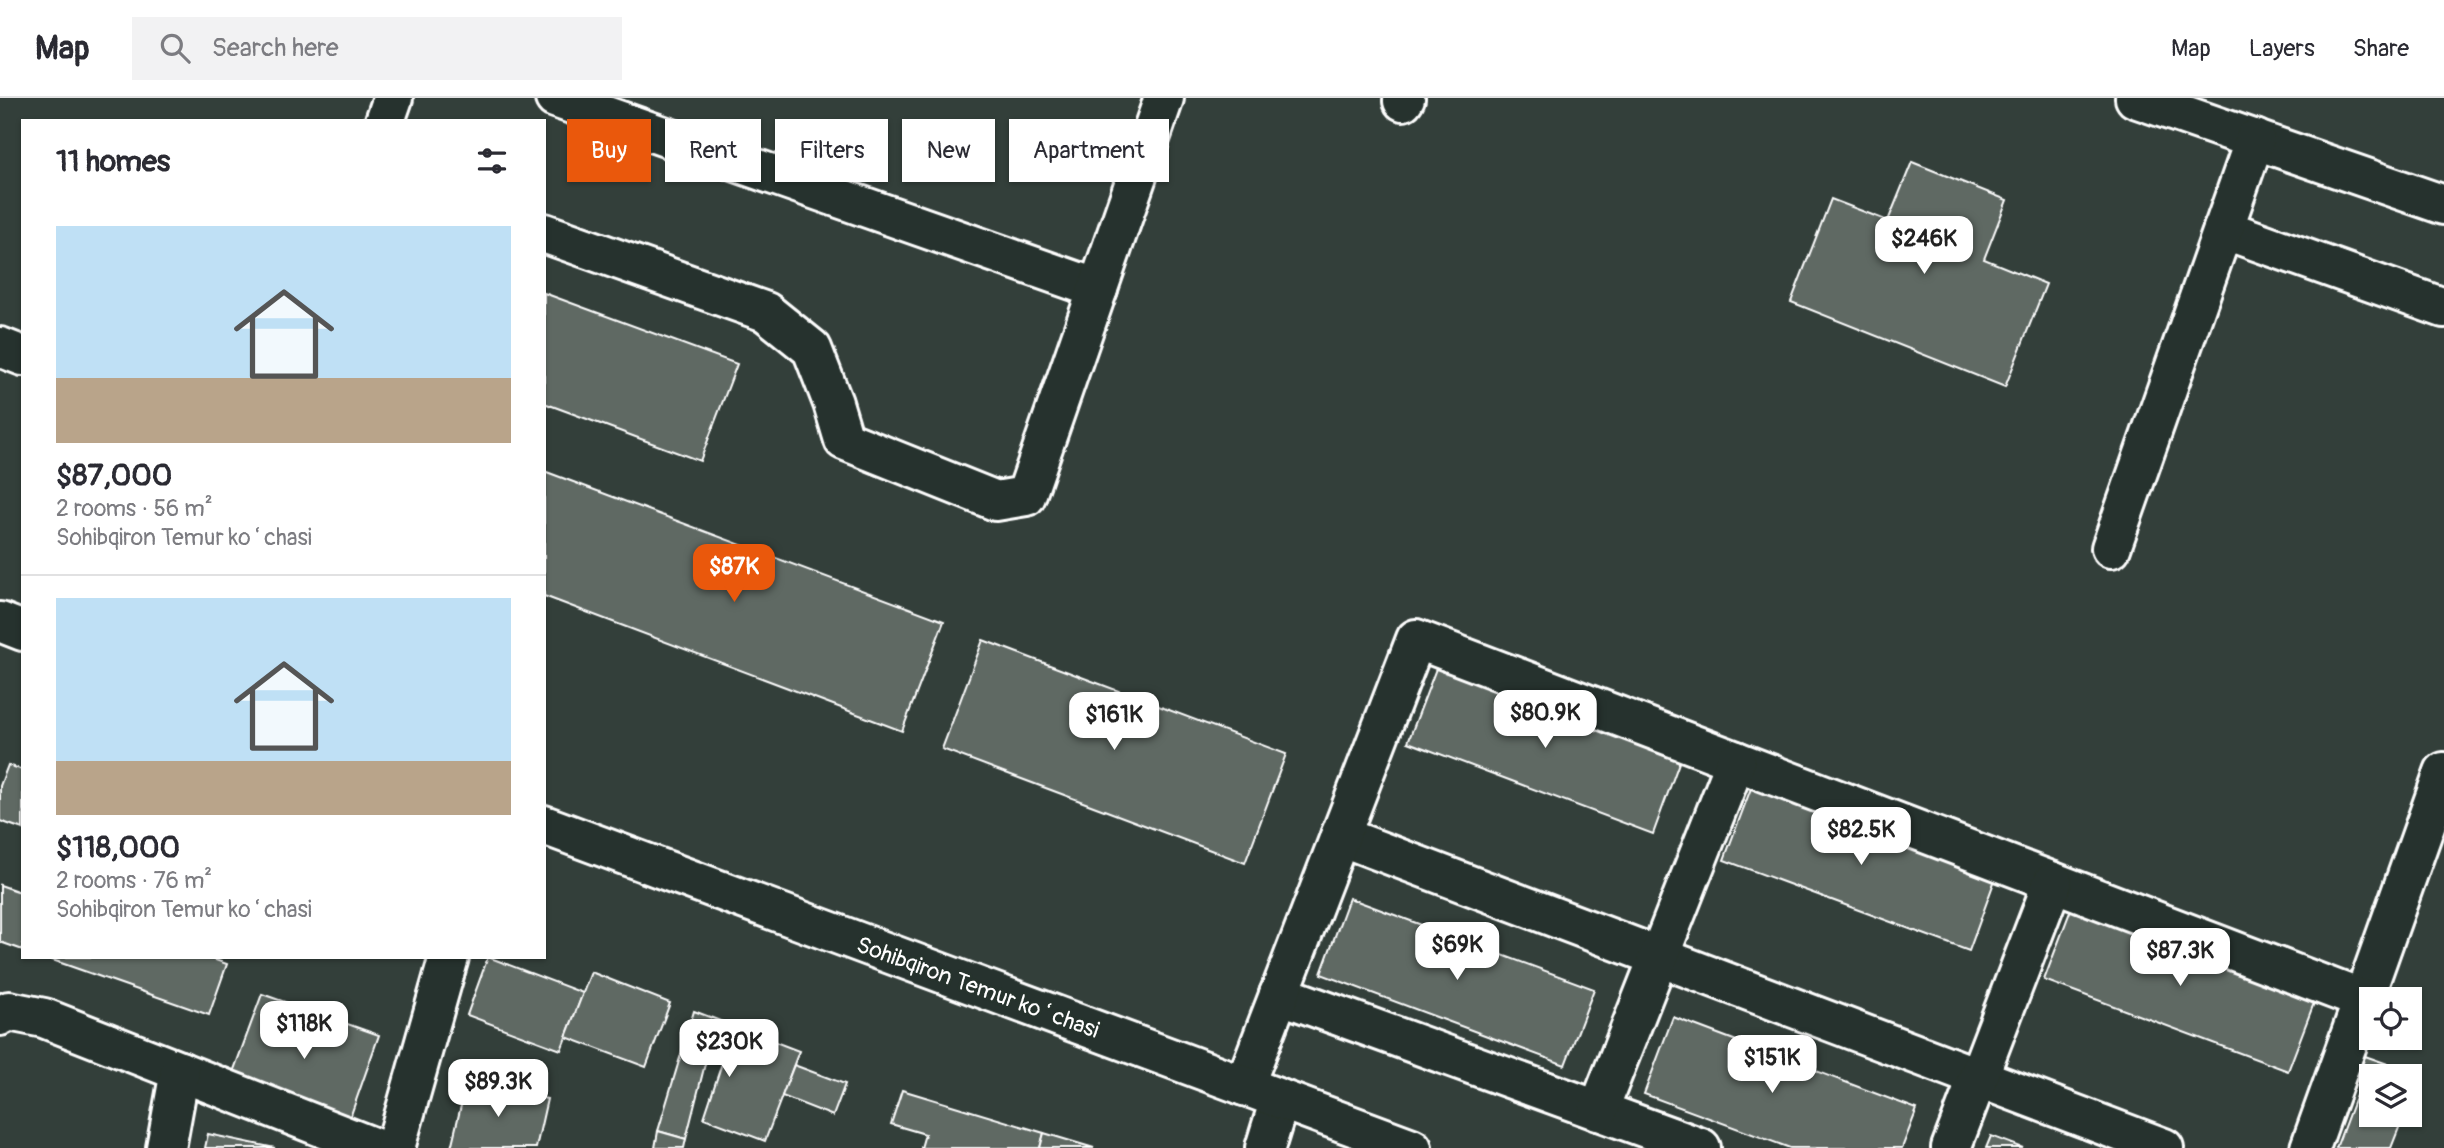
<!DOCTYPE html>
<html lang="en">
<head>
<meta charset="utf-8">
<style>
  body { margin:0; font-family:Pangolin,sans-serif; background:#f2f2f3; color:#2b2b33; height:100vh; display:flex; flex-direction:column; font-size:26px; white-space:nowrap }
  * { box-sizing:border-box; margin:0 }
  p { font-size:23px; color:#7c7c81 }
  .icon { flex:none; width:38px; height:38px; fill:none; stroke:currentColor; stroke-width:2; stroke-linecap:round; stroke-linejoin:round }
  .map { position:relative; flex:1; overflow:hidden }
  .side { position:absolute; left:21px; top:21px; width:525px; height:840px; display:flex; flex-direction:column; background:#fff; border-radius:0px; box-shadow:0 2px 5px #0004 }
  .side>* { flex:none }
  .top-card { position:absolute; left:567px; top:21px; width:665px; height:63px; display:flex; gap:14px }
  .buttons { position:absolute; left:2359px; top:889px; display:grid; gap:14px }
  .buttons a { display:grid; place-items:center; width:63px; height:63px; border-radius:0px; background:#fff; box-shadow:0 2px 5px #0004; font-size:35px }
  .price { position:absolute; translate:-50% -60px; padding:0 16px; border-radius:14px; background:#fff; color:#222; font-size:23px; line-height:46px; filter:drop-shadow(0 2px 4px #0008) }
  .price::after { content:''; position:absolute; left:50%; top:42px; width:21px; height:16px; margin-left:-10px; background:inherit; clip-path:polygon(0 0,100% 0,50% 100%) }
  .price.selected { background:#ea580c; color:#fff }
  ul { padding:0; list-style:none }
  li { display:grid; align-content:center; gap:14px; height:371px; padding:0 35px }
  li+li { border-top:2px solid #e1e1e2 }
  li span { display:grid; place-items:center; height:217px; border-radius:0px; color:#555 }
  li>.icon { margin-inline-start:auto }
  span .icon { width:126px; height:126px; fill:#fffc; stroke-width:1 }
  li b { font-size:30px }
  h2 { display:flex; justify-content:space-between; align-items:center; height:84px; padding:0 35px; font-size:30px }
  .tag { padding:0 24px; border-radius:0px; background:#fff; box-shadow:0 2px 5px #0004; font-size:24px; line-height:63px }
  .tag.selected { background:#ea580c; color:#fff }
  header { display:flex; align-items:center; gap:42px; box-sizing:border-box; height:98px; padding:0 35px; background:#fff; border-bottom:2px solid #e1e1e2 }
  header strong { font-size:33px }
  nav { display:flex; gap:38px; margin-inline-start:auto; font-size:24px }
  .search { width:490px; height:63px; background:#f2f2f3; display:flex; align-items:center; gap:18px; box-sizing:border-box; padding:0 24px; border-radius:0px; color:#7c7c81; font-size:26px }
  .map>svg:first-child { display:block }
  .building { fill:#5f6964; stroke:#fff; stroke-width:2 }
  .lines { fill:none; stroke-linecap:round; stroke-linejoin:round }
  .minor-casing { stroke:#fff; stroke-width:44 }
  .major-casing { stroke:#fff; stroke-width:44 }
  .minor { stroke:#26332d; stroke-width:38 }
  .major { stroke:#26332d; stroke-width:38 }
  .labels { text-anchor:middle; stroke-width:5; stroke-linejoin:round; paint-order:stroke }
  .street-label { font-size:23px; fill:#fff; stroke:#26332d }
</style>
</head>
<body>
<header>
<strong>Map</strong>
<div class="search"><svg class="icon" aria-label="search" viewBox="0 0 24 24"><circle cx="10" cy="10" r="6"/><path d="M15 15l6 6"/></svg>Search here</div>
<nav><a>Map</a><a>Layers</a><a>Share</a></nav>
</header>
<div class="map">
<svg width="2444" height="1050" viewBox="0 0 2444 1050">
  <rect width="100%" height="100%" fill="#333f3a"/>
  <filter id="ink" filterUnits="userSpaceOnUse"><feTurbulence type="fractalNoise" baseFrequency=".0143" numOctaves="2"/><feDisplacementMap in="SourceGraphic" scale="14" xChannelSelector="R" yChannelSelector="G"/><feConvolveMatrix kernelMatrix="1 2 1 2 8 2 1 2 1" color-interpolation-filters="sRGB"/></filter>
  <g filter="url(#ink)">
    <!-- building -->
    <g class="building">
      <polygon points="1912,64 2007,102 1984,161 2046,186 2005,289 1791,204 1831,101 1888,123"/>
      <polygon points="544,195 737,266 700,363 544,305"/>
      <polygon points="544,373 944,523 902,633 544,498"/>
      <polygon points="983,542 1286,656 1245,765 942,651"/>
      <polygon points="1437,568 1681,659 1653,736 1408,644"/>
      <polygon points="8,667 23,672 23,731 0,723 0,688"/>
      <polygon points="1753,685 1997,776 1969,853 1724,762"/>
      <polygon points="0,787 23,795 23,852 0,844"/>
      <polygon points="1349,800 1594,891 1565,967 1321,876"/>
      <polygon points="2073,806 2317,897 2288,973 2044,882"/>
      <polygon points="44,859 207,859 227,866 209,917"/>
      <polygon points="488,859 583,895 561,952 467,917"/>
      <polygon points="591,874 670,905 646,969 566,939"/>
      <polygon points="262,896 379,937 346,1031 228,988"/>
      <polygon points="694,913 799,953 765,1043 704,1020 724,959 708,954 686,1041 658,1033"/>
      <polygon points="1673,919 1917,1011 1902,1050 1790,1050 1644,996"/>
      <polygon points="2365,958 2419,977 2410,1001 2410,978 2371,978 2371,1017 2404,1017 2391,1050 2336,1050 2361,984 2356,982"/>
      <polygon points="794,967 845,986 833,1018 782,998"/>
      <polygon points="467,982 547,1001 536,1050 451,1050"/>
      <polygon points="902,992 1044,1035 1040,1050 921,1050 925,1036 891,1026"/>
      <polygon points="658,1033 686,1041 684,1050 655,1050"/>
      <polygon points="1044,1035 1094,1050 1040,1050"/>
      <polygon points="208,1036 275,1050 205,1050"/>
      <polygon points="1991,1038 2023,1050 1986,1050"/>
    </g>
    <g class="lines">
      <defs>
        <g id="minor">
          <polyline points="555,0 1098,191"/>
          <polyline points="2135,0 2444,107"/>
          <polyline points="1403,3 1405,0"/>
          <polyline points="385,23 393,0"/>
          <polyline points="2223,131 2444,210"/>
          <polyline points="544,135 766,214 812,251 833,305 844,342 996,403 1026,398 1164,0"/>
          <polyline points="0,249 23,258"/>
          <polyline points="2111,450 2255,41"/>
          <polyline points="1340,738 2164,1050"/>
          <polyline points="1279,896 1701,1050"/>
          <polyline points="2363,902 2444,674"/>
          <polyline points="0,918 9,913 44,920 375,1050"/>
          <polyline points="1244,988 1416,541 2363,902 2310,1050"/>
          <polyline points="1598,1013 1736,663"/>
          <polyline points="166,1050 180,973"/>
          <polyline points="395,1050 449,859"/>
          <polyline points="1265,1050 1280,1001"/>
          <polyline points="1951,1050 2053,784"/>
        </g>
        <g id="major">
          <polyline points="0,524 23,533"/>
          <polyline points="544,727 1412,1050"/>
        </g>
      </defs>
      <!-- minor casing -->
      <use href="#minor" class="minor-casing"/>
      <!-- major casing -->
      <use href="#major" class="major-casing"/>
      <!-- minor -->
      <use href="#minor" class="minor"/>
      <!-- major -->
      <use href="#major" class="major"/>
    </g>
  </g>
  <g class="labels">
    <!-- street labels -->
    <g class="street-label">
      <text transform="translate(978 889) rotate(20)" y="8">Sohibqiron Temur koʻchasi</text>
    </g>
  </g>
</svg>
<div class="buttons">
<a><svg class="icon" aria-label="locate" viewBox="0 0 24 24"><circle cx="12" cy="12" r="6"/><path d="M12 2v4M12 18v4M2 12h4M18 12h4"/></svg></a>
<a><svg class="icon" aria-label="layers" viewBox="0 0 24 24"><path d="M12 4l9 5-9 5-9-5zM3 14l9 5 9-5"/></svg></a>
</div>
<b class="price" style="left:1924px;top:178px">$246K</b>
<b class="price selected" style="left:734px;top:506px">$87K</b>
<b class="price" style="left:1545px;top:652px">$80.9K</b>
<b class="price" style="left:1114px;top:654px">$161K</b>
<b class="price" style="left:1861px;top:769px">$82.5K</b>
<b class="price" style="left:1457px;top:884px">$69K</b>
<b class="price" style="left:2180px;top:890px">$87.3K</b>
<b class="price" style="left:304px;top:963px">$118K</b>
<b class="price" style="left:729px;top:981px">$230K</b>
<b class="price" style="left:1772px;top:997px">$151K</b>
<b class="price" style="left:498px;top:1021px">$89.3K</b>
<div class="top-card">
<a class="tag selected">Buy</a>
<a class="tag">Rent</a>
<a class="tag">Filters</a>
<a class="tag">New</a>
<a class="tag">Apartment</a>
</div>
<section class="side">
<h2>11 homes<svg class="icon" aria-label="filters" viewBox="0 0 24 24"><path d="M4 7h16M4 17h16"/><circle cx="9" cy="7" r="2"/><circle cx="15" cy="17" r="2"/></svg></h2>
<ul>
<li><span style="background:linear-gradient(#bfe0f5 70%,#b9a48a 0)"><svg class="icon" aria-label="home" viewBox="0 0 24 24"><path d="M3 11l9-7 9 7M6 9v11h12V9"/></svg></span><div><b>$87,000</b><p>2 rooms · 56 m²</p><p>Sohibqiron Temur koʻchasi</p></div></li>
<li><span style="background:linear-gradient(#bfe0f5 75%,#b9a48a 0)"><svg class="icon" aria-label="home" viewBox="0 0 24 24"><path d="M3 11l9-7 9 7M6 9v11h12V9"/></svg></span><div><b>$118,000</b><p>2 rooms · 76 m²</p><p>Sohibqiron Temur koʻchasi</p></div></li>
</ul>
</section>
</div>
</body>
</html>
